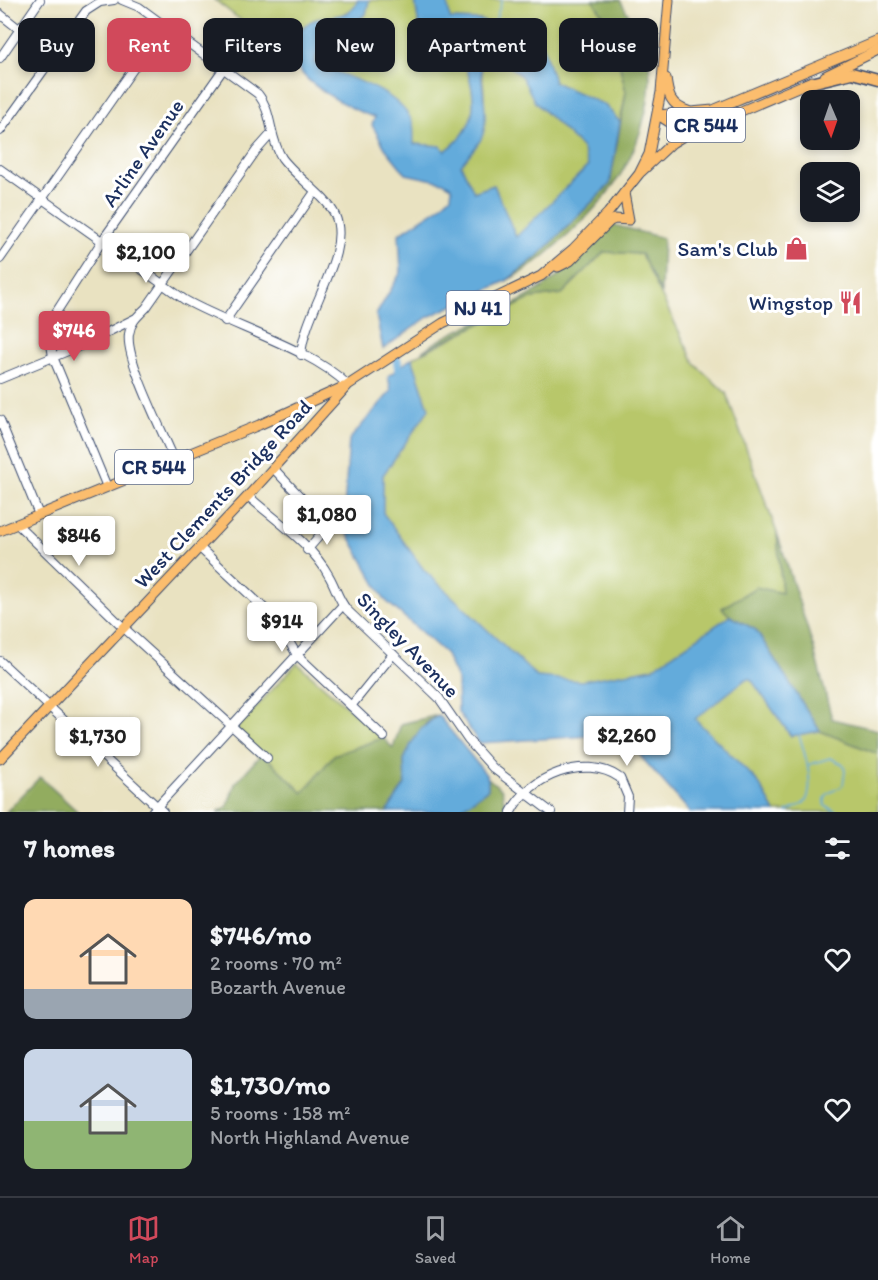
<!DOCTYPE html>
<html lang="en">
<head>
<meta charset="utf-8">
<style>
  body { margin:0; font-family:Itim,sans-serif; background:#20242c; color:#f1f3f6; height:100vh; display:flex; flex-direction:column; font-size:22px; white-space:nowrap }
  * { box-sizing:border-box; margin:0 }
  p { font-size:20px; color:#9ea1a6 }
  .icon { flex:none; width:33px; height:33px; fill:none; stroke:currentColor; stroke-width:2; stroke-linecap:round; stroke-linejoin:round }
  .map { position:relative; height:812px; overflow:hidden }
  .sheet { display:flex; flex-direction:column; background:#171b24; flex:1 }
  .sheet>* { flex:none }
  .top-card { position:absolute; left:18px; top:18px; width:843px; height:54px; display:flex; gap:12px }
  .needle { width:39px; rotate:178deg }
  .controls { position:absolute; left:800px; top:90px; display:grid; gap:12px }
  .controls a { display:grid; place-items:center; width:60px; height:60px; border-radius:12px; background:#171b24; box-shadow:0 3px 9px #0003; font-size:30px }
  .price { position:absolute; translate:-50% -51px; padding:0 14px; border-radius:6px; background:#fff; color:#222; font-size:20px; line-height:39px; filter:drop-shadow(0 2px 3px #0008) }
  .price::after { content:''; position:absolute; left:50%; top:36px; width:18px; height:14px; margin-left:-9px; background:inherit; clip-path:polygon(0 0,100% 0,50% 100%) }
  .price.on { background:#d1495b; color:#fff }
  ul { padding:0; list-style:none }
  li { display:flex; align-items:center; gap:18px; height:150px; padding:0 24px }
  li span { display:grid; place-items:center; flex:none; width:168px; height:120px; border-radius:12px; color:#555 }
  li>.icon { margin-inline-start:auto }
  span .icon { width:72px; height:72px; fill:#fffc; stroke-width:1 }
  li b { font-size:26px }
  h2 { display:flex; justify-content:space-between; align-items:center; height:72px; padding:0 24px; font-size:26px }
  .chip { padding:0 21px; border-radius:12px; background:#171b24; box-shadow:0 3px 9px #0003; font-size:21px; line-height:54px }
  .chip.on { background:#d1495b; color:#fff }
  .dock { display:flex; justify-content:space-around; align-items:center; height:84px; border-top:2px solid #363941; background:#171b24; font-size:16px; color:#9ea1a6 }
  .dock a { display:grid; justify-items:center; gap:3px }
  .dock .on { color:#d1495b }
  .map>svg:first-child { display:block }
  .green { fill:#b8c76a; stroke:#6a7b64; stroke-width:1.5 }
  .forest { fill:#92ac5e; stroke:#566e5e; stroke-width:1.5 }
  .water { fill:#64abdb; stroke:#406d9c; stroke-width:1.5; fill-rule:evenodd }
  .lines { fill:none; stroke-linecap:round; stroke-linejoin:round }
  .stream { stroke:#64abdb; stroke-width:1.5 }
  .river { stroke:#64abdb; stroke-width:9 }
  .minor-casing { stroke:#3a4a6d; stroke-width:10 }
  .major-casing { stroke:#3a4a6d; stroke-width:11 }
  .highway-casing { stroke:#3a4a6d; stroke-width:13 }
  .minor { stroke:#fff; stroke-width:8 }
  .major { stroke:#fbbd6e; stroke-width:9 }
  .highway { stroke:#fbbd6e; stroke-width:10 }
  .labels { text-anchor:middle; stroke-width:6; stroke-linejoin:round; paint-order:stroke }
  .shield { fill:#fff; stroke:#5f6d8e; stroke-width:1.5 }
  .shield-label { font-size:20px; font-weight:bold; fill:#1b2f5e }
  .street-label { font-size:21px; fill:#1b2f5e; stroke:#fff }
  .poi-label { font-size:21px; fill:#1b2f5e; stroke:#fff; text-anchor:end }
</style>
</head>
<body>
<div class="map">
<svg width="878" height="812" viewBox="0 0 878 812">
  <rect width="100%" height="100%" fill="#fff"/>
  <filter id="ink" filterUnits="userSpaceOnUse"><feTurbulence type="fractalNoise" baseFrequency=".0167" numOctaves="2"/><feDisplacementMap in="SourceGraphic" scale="12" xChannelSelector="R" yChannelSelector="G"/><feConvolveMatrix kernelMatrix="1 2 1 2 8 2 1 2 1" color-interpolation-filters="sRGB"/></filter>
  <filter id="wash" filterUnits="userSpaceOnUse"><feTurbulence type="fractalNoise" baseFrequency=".008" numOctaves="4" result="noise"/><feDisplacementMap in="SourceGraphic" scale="24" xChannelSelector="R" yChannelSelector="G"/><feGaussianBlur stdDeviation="1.35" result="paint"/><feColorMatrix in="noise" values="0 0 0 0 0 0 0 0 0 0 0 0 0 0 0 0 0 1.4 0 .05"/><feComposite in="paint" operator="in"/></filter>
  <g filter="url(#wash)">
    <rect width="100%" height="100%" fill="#e9e2c1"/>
    <!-- green -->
    <g class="green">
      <polygon points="215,0 358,0 356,6 340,16 316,19 298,32 294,47 256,32"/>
      <path d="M 369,0 L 415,0 L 419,27 L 446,51 L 462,56 C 477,93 482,126 445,151 L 440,146 L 413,144 L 314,63 L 320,47 L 366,14 Z"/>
      <polygon points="447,0 593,0 610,27 626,92 620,122 605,105 554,82 545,56 504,28 480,20 449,19"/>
      <path d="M 495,53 L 523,77 L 535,102 L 582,148 L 588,166 L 516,238 L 494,185 L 474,192 L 461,165 C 471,152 485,109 484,93 C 484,79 479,68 482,55 Z"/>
      <polygon points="604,252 641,254 695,364 726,393 777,533 782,593 722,608 730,616 653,668 581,682 537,677 424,570 383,513 383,475 429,409 412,358 532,298 562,294"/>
      <polygon points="297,663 383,738 334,755 303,793 262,753 259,757 232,733"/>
      <polygon points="746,679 751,679 791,736 820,731 878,754 878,812 775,812 758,782 694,719"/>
    </g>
    <!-- forest -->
    <g class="forest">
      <path d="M 593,0 L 620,0 C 628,15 641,32 646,49 C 657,87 642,139 622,172 C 601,208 543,263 506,281 L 538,256 L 610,184 L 626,92 L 611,27 Z"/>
      <path d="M 614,225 L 663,238 L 661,293 L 641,254 L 604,252 L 562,294 L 532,298 L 421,352 C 451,330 487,319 520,301 C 556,282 585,253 614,225 Z"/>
      <polygon points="777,533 813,646 832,719 878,730 878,754 820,731 756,630 730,616 722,608 756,587 782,593"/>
      <polygon points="438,715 427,722 410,747 404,760 405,784 387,812 217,812 227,807 235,784 262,753 303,793 334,755 383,738 393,748 401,724"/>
      <polygon points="40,777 78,812 6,812"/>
      <polygon points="488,778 502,790 506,812 456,812 488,789"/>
    </g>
    <!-- water -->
    <g class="water">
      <path d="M 358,0 L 369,0 L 366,14 L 320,47 L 314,63 C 345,77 395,88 412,121 C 415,126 413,138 414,144 L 441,146 L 445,151 C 482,126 477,92 462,56 L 446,51 L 419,27 L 415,0 L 447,0 L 450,19 L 480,20 L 543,46 L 554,82 L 605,105 L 620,122 L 610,184 L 538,256 L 506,281 L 428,317 L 383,349 L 376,315 L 401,272 L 399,234 L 437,209 L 451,196 L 452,187 L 443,182 L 406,174 L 385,148 L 372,125 L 375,117 C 355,112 310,87 299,69 C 292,58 295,43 298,32 C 303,27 308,22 314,20 C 329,15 352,19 358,0 ZM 495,53 L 522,77 L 535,102 L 582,148 L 588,166 L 516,237 L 494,185 L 474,192 L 461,165 C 467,157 476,148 481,139 C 492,117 477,77 482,55 Z"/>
      <polygon points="412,358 429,409 383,475 383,513 424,570 537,677 581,681 653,668 730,616 756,630 820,731 791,736 751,679 746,679 695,719 758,782 775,812 690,812 621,734 479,743 458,712 457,679 445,653 384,599 343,525 349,440 391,391 388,376"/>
      <polygon points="438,715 484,772 488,778 488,789 456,812 387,812 405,784 404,760 411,744 420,730"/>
    </g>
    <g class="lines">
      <!-- stream -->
      <g class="stream">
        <polyline points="494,25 502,0"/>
        <path d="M 808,765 L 830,758 L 843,764 L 845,771 L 843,785 C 834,793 823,790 825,806 L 837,812"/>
        <path d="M 787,812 C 792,808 799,807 804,803 C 817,789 804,750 799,735"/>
      </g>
      <!-- river -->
      <polyline class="river" points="397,360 401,378"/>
    </g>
  </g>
  <g filter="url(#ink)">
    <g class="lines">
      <defs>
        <g id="minor">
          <path d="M 122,0 L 139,7 L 258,94 C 273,113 269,138 282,158 C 296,177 327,197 335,215 C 352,253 304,311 301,355"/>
          <polyline points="0,14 19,29"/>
          <polyline points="0,58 40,0"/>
          <polyline points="0,131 86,11 100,2 114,0"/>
          <path d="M 0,169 L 185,300 C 233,327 310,348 348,385"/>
          <polyline points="0,259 164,25"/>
          <polyline points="225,321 314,193"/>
          <polyline points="0,379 80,346 134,319"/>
          <polyline points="0,420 39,515"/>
          <path d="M 174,459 C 163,432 125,359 129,334 C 131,321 138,316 146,308 L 256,151 L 272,133"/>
          <polyline points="273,468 328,526 307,550"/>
          <polyline points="107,487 53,357 48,325 102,241 224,68"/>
          <path d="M 248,496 C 275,520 312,544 329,576 C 336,588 338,599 347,610 L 439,698 L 468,740 L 493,768 L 551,812"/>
          <polyline points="17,524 124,628 267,758"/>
          <polyline points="200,548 265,609 281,628 297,655 384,737"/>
          <polyline points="0,661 163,812"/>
          <polyline points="351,706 393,654"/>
          <polyline points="152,812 343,605"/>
          <path d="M 511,812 C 528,777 585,753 620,778 L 628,797 L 627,812"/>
        </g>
        <g id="major">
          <polyline points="825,76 878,50"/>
          <path d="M 666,78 C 668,95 670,105 688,111"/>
          <polyline points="658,115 713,110 878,41"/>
          <polyline points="658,115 669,122 700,125"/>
          <polyline points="641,172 672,143 687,134 812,81"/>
          <polyline points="558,267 570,261 610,221 615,219 629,220 624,193"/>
          <polyline points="0,531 259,425 343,387"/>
          <polyline points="0,759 248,496 348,385 443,323 541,276 573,249 608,213 639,174 649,154 661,92 669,0"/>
        </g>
        <polyline id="highway" points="807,84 852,73 878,80"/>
      </defs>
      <!-- minor casing -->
      <use href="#minor" class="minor-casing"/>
      <!-- major casing -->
      <use href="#major" class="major-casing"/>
      <!-- highway casing -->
      <use href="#highway" class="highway-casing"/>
      <!-- minor -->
      <use href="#minor" class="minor"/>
      <!-- major -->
      <use href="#major" class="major"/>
      <!-- highway -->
      <use href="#highway" class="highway"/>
    </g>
  </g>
  <!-- icons -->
  <defs>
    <symbol id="shop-bare" viewBox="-9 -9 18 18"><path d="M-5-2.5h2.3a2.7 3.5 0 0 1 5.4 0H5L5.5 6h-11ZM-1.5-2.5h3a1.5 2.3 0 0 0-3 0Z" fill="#d1495b" stroke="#fff" stroke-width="2.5" paint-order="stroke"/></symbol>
    <symbol id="restaurant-bare" viewBox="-9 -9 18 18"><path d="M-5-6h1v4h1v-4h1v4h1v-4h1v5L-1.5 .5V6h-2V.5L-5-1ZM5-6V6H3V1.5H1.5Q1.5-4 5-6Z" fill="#d1495b" stroke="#fff" stroke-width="2.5" paint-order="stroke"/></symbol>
  </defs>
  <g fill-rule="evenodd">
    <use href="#shop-bare" x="780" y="232" width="33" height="33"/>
    <use href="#restaurant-bare" x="834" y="286" width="33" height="33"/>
  </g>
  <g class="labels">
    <!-- shield labels -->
    <g class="shield">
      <rect x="667" y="108" width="78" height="34" rx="4.5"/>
      <rect x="446.5" y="291" width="63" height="34" rx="4.5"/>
      <rect x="115" y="450" width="78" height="34" rx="4.5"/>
    </g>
    <g class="shield-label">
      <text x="706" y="132">CR 544</text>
      <text x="478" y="315">NJ 41</text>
      <text x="154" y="474">CR 544</text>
    </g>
    <!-- street labels -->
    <g class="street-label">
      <text transform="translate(143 153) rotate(-55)" y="7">Arline Avenue</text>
      <text transform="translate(223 494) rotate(-47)" y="7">West Clements Bridge Road</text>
      <text transform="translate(408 645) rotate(46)" y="7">Singley Avenue</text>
    </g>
    <!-- poi labels -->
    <g class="poi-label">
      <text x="778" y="256">Sam's Club</text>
      <text x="833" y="310">Wingstop</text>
    </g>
  </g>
</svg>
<div class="controls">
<a><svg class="needle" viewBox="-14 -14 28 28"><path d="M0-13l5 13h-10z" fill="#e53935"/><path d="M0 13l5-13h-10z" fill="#9ea1a6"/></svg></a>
<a><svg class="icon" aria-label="layers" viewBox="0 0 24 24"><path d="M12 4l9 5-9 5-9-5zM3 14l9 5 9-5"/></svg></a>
</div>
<b class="price" style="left:146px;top:284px">$2,100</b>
<b class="price on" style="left:74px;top:362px">$746</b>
<b class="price" style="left:327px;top:546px">$1,080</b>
<b class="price" style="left:79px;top:567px">$846</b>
<b class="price" style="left:282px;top:653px">$914</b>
<b class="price" style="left:627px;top:767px">$2,260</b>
<b class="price" style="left:98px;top:768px">$1,730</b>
<div class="top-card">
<a class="chip">Buy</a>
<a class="chip on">Rent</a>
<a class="chip">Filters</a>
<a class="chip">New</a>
<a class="chip">Apartment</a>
<a class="chip">House</a>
</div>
</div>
<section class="sheet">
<h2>7 homes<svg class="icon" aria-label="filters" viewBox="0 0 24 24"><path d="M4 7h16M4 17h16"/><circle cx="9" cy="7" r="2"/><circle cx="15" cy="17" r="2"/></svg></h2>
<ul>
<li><span style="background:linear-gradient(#ffd9b3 75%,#9aa5b1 0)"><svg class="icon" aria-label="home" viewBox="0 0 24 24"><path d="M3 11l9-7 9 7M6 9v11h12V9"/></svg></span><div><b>$746/mo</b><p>2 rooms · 70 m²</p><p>Bozarth Avenue</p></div><svg class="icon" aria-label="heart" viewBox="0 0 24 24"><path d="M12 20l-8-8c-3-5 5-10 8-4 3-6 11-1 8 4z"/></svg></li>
<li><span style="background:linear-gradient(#c9d6e8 60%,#8fb573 0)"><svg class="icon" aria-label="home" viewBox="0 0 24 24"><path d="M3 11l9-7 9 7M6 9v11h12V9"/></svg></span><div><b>$1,730/mo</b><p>5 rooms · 158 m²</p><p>North Highland Avenue</p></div><svg class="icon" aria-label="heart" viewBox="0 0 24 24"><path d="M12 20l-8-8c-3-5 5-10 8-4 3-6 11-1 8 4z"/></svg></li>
</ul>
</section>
<nav class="dock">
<a class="on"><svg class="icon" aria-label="map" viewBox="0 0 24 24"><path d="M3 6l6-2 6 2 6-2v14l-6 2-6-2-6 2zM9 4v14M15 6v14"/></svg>Map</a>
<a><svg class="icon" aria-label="saved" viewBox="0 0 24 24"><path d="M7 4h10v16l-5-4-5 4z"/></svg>Saved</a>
<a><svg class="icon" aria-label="home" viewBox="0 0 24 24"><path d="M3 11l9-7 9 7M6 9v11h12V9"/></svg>Home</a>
</nav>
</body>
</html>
